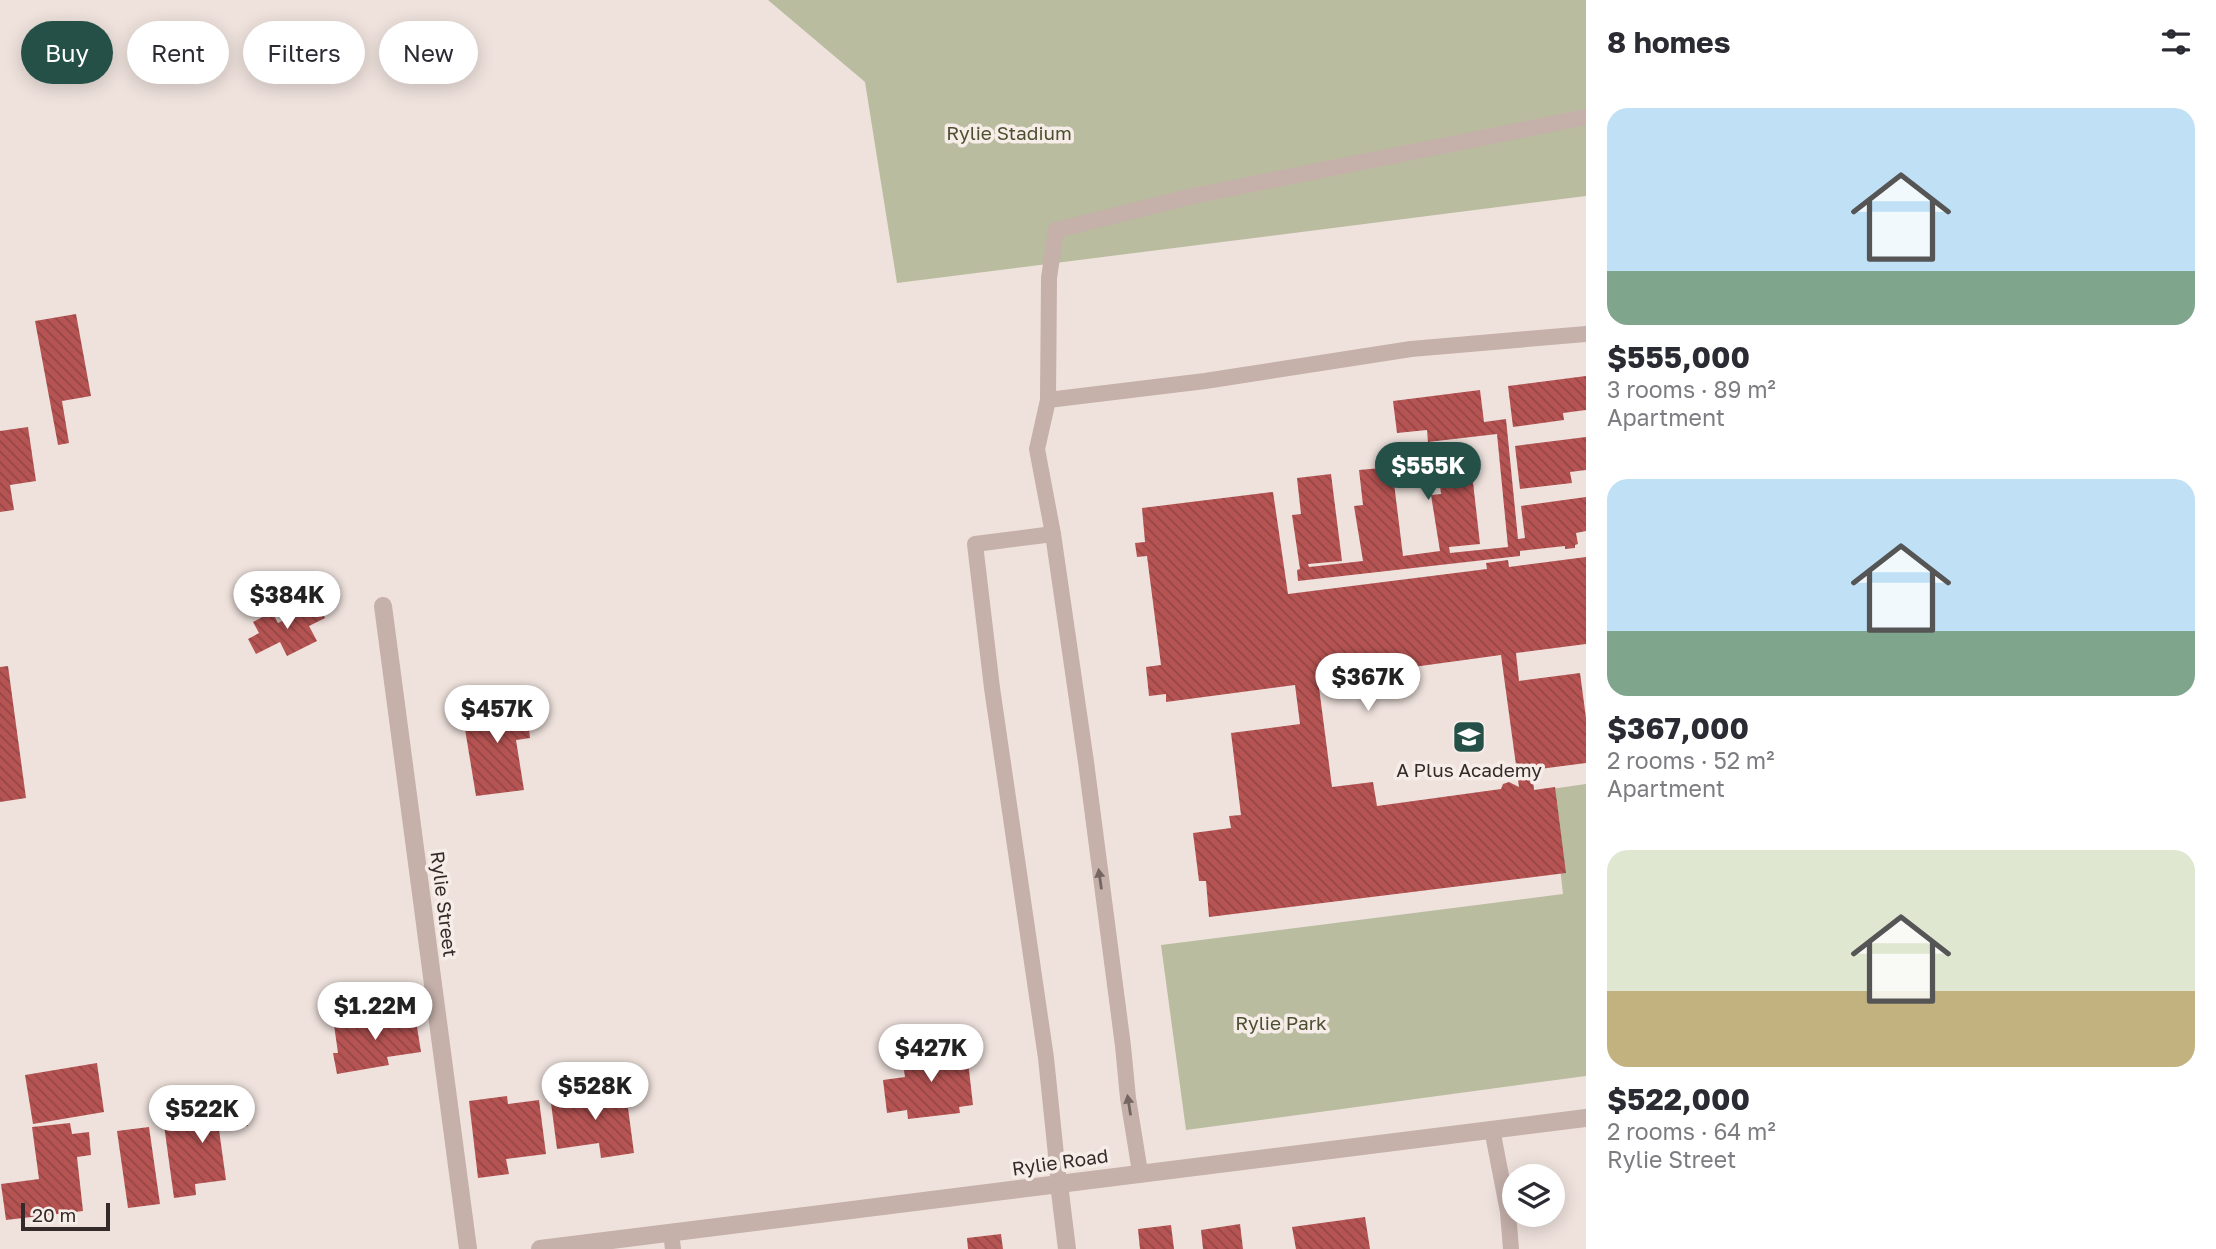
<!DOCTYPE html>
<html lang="en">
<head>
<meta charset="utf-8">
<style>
  body { margin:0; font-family:"Golos Text",sans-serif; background:#f7f7f7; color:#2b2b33; height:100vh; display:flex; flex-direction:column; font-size:26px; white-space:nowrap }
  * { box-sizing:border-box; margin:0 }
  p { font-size:23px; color:#7c7c81 }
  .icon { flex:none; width:38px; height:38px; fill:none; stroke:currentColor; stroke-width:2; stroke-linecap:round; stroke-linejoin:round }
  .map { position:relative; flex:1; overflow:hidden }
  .sheet { display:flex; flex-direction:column; background:#fff; width:630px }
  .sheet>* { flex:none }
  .guide { position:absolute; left:21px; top:21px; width:665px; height:63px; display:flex; gap:14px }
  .tools { position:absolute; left:1502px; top:1164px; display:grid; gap:14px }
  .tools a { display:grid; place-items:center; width:63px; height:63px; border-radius:50%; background:#fff; box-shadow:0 4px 18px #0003; font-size:35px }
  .scale { position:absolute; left:21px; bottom:18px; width:89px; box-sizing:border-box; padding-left:7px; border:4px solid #342a29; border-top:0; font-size:19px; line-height:24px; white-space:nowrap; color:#342a29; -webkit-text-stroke:5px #f7ede8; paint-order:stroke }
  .price { position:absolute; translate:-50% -60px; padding:0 16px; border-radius:24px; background:#fff; color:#222; font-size:23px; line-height:46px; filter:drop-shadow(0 2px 4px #0008) }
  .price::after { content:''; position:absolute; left:50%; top:42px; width:21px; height:16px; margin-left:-10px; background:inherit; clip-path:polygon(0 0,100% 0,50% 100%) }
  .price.selected { background:#245048; color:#fff }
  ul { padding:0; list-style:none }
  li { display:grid; align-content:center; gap:14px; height:371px; padding:0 21px }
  li span { display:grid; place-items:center; height:217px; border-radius:21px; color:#555 }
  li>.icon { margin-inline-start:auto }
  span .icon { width:126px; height:126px; fill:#fffc; stroke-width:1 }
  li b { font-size:30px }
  h2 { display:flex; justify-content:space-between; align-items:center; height:84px; padding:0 21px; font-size:30px }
  .chip { padding:0 24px; border-radius:32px; background:#fff; box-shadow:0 4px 18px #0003; font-size:24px; line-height:63px }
  .chip.selected { background:#245048; color:#fff }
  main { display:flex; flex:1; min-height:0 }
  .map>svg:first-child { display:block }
  .park { fill:#b9bc9f }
  .building { fill:url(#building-back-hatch); fill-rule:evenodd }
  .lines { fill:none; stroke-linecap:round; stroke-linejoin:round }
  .service { stroke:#c5b0aa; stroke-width:16 }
  .minor { stroke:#c5b0aa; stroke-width:18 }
  .tertiary { stroke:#c5b0aa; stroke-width:18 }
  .oneway { fill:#756663 }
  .labels { text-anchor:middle; stroke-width:7; stroke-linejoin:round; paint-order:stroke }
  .park-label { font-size:19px; fill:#4b4f30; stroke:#f7ede8 }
  .poi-label { font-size:19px; fill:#342a29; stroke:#f7ede8 }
  .street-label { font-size:19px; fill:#342a29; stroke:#f7ede8 }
</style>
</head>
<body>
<main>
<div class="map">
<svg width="1586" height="1249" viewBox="0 0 1586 1249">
  <defs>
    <pattern id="building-back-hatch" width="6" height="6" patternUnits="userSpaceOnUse" patternTransform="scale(1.75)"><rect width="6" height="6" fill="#b65453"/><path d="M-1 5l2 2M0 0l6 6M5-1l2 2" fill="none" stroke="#954645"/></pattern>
  </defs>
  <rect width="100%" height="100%" fill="#efe2dd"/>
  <!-- park -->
  <g class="park">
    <polygon points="768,0 1586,0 1586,196 897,283 865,82"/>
    <polygon points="1586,784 1586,1076 1186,1130 1161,945 1563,894 1551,789"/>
  </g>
  <!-- building -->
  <g class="building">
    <polygon points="76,314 91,396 62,401 69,443 58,445 35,321"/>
    <polygon points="1586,376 1586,410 1563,413 1564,420 1513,427 1508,386"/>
    <polygon points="1480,390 1484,422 1506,419 1518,539 1525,538 1521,506 1586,497 1586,531 1576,533 1578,544 1575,545 1575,548 1565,549 1565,546 1520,551 1520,556 1298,581 1297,570 1300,569 1292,515 1301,514 1297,478 1331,474 1342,561 1308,564 1309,567 1363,561 1354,506 1363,505 1359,470 1392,467 1403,556 1440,551 1431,495 1441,494 1437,460 1470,456 1480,544 1449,547 1450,553 1508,547 1497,434 1428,442 1427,430 1397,433 1393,401"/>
    <polygon points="28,427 36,481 10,485 14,510 0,512 0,431"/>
    <polygon points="1586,437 1586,470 1570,472 1572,483 1520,489 1515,446"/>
    <path d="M 1273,492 L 1288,594 L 1487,569 L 1486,563 L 1508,560 L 1509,567 L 1586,557 L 1586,644 L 1516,653 L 1519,681 L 1580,673 L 1586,718 L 1586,763 L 1532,770 L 1534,790 L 1555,787 L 1566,873 L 1209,917 L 1206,881 L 1199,881 L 1193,833 L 1231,828 L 1229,816 L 1241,815 L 1231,733 L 1300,724 L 1295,685 L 1166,702 L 1166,694 L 1149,696 L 1146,667 L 1161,665 L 1147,556 L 1137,557 L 1135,543 L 1145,542 L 1142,508 ZM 1501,655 L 1519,787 L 1509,782 L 1503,784 L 1501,789 L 1377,806 L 1373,782 L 1332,787 L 1318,680 Z"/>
    <polygon points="318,603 325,618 309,626 317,641 287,656 280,642 256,654 248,639 259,633 253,622 272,612 278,623"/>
    <polygon points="8,666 26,798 0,802 0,667"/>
    <polygon points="509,692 511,708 521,707 522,713 527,712 530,738 516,740 524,790 476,796 465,729 478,727 474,697"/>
    <polygon points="415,1014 421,1052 387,1057 389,1065 337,1074 333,1053 338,1053 334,1025"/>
    <polygon points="966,1044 973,1105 959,1107 960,1113 908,1119 907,1110 887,1113 883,1080 905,1077 902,1056"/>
    <polygon points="97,1063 104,1112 33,1124 25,1075"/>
    <polygon points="610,1080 612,1095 629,1095 631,1108 628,1108 634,1153 601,1158 599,1143 557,1149 551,1103 592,1097 590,1083"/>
    <polygon points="244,1095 248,1126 219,1130 226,1180 195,1184 196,1195 174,1198 164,1125 204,1120 202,1101"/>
    <polygon points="507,1096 508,1104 539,1100 546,1154 506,1159 509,1174 478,1178 469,1101"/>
    <polygon points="70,1123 72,1134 89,1132 91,1155 77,1157 83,1211 6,1220 1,1184 39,1179 32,1127"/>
    <polygon points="149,1127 160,1204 128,1208 117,1131"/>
    <polygon points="1365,1217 1370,1249 1296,1249 1292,1227"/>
    <polygon points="1240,1224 1243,1249 1203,1249 1201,1230"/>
    <polygon points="1171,1225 1174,1249 1140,1249 1138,1229"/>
    <polygon points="1001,1234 1003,1249 968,1249 967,1238"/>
  </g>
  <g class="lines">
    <!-- service -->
    <g class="service">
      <polyline points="1586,117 1193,196 1056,230 1049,278 1048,400 1205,381 1411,349 1586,334"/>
      <polyline points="1048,400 1037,449 1053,534 1086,762 1123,1046 1128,1098 1140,1172"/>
      <polyline points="1053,534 975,544 992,688 1046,1058 1059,1184"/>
      <polyline points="1492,1129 1508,1212 1511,1249"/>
      <polyline points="671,1233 673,1249"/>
    </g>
    <!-- minor -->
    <g class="minor">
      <polyline points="383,606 468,1249"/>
      <polyline points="1059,1184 1067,1249"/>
    </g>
    <!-- tertiary -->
    <polyline class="tertiary" points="540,1249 1586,1118"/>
  </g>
  <!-- one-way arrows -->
  <defs><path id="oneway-solid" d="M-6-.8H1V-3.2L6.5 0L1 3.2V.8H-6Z" transform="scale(1.75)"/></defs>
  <g class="oneway">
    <use href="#oneway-solid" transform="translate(1100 879) rotate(-98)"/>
    <use href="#oneway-solid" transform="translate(1129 1105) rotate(-99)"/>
  </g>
  <!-- icons -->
  <defs>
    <symbol id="school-square" viewBox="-11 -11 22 22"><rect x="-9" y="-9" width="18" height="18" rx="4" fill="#245048" stroke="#f7ede8"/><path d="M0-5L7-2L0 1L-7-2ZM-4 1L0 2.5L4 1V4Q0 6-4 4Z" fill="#fff"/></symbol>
  </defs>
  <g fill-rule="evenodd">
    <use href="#school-square" x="1450" y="718" width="38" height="38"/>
  </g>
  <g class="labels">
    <!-- park labels -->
    <g class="park-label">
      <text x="1009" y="140">Rylie Stadium</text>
      <text x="1281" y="1030">Rylie Park</text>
    </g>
    <!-- poi labels -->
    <g class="poi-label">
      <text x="1469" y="777">A Plus Academy</text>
    </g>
    <!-- street labels -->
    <g class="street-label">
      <text transform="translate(444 904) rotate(83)" y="7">Rylie Street</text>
      <text transform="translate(1060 1162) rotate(-8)" y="7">Rylie Road</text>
    </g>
  </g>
</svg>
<div class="tools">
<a><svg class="icon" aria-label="layers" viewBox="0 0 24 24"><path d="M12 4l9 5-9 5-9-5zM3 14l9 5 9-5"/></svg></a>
</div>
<div class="scale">20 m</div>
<b class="price selected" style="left:1428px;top:502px">$555K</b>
<b class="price" style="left:287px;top:631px">$384K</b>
<b class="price" style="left:1368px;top:713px">$367K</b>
<b class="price" style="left:497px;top:745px">$457K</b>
<b class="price" style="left:375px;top:1042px">$1.22M</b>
<b class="price" style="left:931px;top:1084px">$427K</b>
<b class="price" style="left:595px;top:1122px">$528K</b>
<b class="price" style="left:202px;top:1145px">$522K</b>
<div class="guide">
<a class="chip selected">Buy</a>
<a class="chip">Rent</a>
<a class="chip">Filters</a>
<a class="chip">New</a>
</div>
</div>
<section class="sheet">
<h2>8 homes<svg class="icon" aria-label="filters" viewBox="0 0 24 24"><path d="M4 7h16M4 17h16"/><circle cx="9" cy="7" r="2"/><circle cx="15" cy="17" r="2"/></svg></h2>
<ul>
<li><span style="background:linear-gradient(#bfe0f5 75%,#7fa58c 0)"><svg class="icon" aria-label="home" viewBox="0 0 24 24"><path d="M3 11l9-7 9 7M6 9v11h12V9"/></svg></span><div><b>$555,000</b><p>3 rooms · 89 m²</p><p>Apartment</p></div></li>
<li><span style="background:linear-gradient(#bfe0f5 70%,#7fa58c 0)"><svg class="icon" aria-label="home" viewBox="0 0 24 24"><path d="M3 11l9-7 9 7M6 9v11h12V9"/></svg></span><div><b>$367,000</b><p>2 rooms · 52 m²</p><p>Apartment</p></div></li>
<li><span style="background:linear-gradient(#dfe7d0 65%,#c2b280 0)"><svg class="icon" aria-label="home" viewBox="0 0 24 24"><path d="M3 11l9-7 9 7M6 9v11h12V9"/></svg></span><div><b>$522,000</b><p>2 rooms · 64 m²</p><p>Rylie Street</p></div></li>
</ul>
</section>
</main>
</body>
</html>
